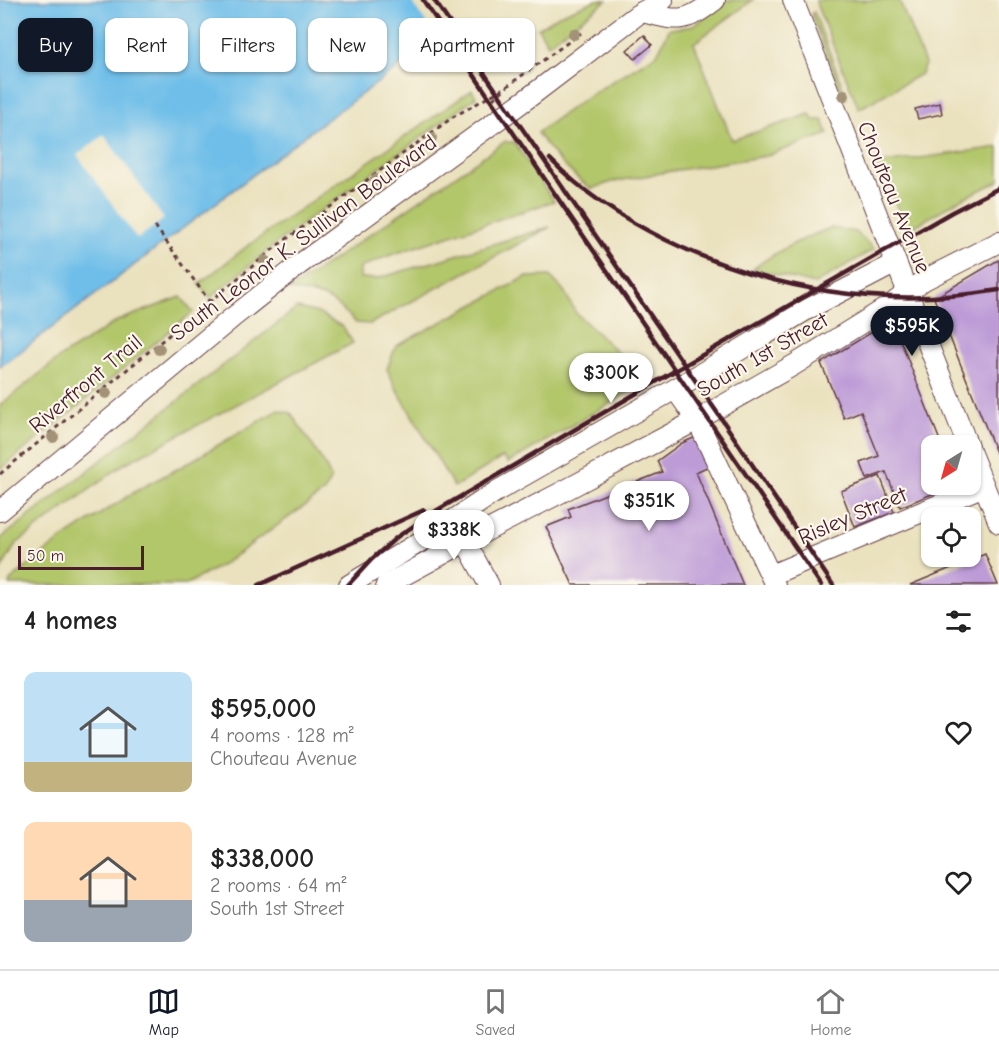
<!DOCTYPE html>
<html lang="en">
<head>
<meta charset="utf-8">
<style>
  body { margin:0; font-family:"Comic Neue",sans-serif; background:#f2f2f2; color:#222; height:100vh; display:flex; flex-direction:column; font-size:22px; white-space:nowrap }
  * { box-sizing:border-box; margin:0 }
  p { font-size:20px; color:#767676 }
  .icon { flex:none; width:33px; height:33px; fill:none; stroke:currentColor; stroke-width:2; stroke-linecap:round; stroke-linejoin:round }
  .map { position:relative; height:585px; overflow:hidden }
  .details { display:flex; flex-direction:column; background:#fff; flex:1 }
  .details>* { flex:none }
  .guide { position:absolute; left:18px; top:18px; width:600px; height:54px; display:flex; gap:12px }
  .needle { width:39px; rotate:217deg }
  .tools { position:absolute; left:921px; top:435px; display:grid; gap:12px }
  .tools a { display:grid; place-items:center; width:60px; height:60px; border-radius:12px; background:#fff; box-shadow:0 2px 4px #0004; font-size:30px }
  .scale { position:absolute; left:18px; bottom:15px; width:126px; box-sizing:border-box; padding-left:6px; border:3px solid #4a1f2b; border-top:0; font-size:16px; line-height:21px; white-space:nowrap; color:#4a1f2b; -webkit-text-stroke:4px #fbf7ec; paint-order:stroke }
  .price { position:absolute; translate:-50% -51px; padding:0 14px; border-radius:21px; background:#fff; color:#222; font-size:20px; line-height:39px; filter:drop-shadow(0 2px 3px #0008) }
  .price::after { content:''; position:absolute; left:50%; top:36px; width:18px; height:14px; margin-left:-9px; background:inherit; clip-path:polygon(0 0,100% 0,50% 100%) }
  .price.current { background:#111827; color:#fff }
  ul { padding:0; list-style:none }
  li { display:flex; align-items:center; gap:18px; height:150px; padding:0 24px }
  li span { display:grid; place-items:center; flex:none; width:168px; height:120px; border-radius:12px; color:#555 }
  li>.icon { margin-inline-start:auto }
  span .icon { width:72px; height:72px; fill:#fffc; stroke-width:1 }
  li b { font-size:26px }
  h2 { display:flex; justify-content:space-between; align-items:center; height:72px; padding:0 24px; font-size:26px }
  .pill { padding:0 21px; border-radius:12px; background:#fff; box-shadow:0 2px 4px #0004; font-size:21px; line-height:54px }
  .pill.current { background:#111827; color:#fff }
  .dock { display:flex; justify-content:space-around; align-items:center; height:84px; border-top:2px solid #e0e0e0; background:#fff; font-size:16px; color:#767676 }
  .dock a { display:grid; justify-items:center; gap:3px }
  .dock .current { color:#111827 }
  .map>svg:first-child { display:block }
  .green { fill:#b2c66a; stroke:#7e724a; stroke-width:1.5 }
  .water { fill:#6ebee9; stroke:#5c6e8a; stroke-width:1.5 }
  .pier { fill:#eae1be }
  .building { fill:#bd9bd7 }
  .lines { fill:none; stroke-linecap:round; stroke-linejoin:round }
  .minor-casing { stroke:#623c41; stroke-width:22 }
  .path { stroke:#623c41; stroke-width:3; stroke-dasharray:4.5 4.5; stroke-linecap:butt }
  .minor { stroke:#fff; stroke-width:20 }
  .rail { stroke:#4a1f2b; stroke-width:4.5 }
  .tree { fill:#a39278 }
  .labels { text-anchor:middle; stroke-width:4.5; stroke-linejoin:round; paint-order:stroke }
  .street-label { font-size:22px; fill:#4a1f2b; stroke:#fbf7ec }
</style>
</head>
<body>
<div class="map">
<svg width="999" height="585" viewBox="0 0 999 585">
  <rect width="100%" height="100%" fill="#fbf7ec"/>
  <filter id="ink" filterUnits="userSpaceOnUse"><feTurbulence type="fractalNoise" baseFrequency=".0167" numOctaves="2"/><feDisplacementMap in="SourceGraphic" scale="12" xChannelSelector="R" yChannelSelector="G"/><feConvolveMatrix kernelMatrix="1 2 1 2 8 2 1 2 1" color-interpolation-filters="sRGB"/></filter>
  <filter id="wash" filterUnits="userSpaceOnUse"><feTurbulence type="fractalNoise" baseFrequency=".008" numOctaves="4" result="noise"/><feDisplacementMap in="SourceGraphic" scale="24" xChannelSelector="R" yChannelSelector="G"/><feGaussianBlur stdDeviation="1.35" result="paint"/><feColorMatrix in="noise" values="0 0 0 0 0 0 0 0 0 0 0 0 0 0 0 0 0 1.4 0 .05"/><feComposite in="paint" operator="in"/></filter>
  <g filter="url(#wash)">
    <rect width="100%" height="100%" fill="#eae1be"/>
    <!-- green -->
    <g class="green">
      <polygon points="596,0 607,0 548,44 538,28 559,15"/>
      <path d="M 727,0 L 753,0 L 694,43 L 732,140 L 810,114 L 813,120 L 823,120 L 828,134 L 766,156 L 672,171 L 612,182 L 591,189 C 570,173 552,155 537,133 L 585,98 L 657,54 L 670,28 C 700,30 705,15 727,0 Z"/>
      <polygon points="816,0 899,0 925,64 921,74 859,109 817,6"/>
      <polygon points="814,12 847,98 844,99 811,14"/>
      <polygon points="472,90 476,97 278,242 210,298 199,284 246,247"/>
      <path d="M 506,141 L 509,143 L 513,141 L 554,201 L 385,257 L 360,268 L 360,278 L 376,279 L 550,227 L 370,324 L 356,323 C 334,298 323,294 289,290 Z"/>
      <polygon points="999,147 999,181 957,201 907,231 884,177 878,170 876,164"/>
      <path d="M 831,228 L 856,232 L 874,249 L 815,284 L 753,269 C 777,250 803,238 831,228 Z"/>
      <polygon points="550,276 564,291 576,313 648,381 508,463 503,457 454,487 396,388 387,369 396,346 526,277"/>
      <polygon points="181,297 193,312 0,470 0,405 62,356 117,321"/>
      <polygon points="297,308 318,313 343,327 353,343 124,464 16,544 0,571 0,539"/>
      <polygon points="278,410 291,413 324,463 331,478 324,492 222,565 185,585 9,585 10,581 32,562 69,534 141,488 181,467"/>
    </g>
    <!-- water -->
    <polygon class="water" points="0,0 450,0 434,34 418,50 395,70 311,131 0,367"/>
    <!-- pier -->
    <g class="pier">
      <polygon points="411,0 446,0 450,6 435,37"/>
      <polygon points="104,135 164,219 137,239 77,155"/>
    </g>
    <g id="blocks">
      <!-- building -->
      <g class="building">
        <polygon points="644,35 652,45 635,59 627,50"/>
        <polygon points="940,103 942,114 918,119 915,109"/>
        <polygon points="998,260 999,263 999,460 934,298"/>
        <polygon points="893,322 942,446 932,446 932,484 954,485 900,507 886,472 867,479 861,463 879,456 861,411 844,418 821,363 877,329"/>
        <polygon points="696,437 709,466 696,472 743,585 573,585 546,527 571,517 568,509 662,472 657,461 682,443"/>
        <polygon points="880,476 894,512 855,527 841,491"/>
        <polygon points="985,554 998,585 910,585"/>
      </g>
    </g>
  </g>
  <g filter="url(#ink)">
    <use href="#blocks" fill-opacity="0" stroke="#623c41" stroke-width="1.5"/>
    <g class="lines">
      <defs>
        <g id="minor">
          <polyline points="793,0 968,446"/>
          <path d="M 642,12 C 679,21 684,24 715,0"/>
          <polyline points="675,389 697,420 775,585"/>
          <polyline points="970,451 999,523"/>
          <polyline points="0,511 232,318 300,264 532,95 637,15 663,0"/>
          <polyline points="460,532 489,585"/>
          <polyline points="771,575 984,486"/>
          <polyline points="349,585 423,540 497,491 675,389 808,309 896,263"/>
          <polyline points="386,585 465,542 560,493 697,420 794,365 889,306 924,280 999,242"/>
        </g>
      </defs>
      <!-- minor casing -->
      <use href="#minor" class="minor-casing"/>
      <!-- path -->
      <g class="path">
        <polyline points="493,99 510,84 581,33"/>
        <polyline points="155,226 209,301"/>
        <polyline points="0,474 277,246 453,117 506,87"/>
      </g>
      <!-- minor -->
      <use href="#minor" class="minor"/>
      <!-- rail -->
      <g class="rail">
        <polyline points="423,0 821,585"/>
        <polyline points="434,0 725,424 833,585"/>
        <path d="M 550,159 C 583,193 623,219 666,240 C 770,291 884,309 999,290"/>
        <polyline points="259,585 424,510"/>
        <polyline points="348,585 372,559 397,537 436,511 671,373 952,212 999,188"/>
      </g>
    </g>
    <!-- trees -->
    <g class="tree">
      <circle cx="574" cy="34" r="6"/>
      <circle cx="844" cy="95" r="6"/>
      <circle cx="431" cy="138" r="6"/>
      <circle cx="376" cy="180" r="6"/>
      <circle cx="320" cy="220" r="6"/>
      <circle cx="265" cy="261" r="6"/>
      <circle cx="159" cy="349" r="6"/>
      <circle cx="106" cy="393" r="6"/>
      <circle cx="53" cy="437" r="6"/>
    </g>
  </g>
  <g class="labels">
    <!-- street labels -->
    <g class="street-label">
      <text transform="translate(895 197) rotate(68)" y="8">Chouteau Avenue</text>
      <text transform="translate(303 237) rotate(-37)" y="8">South Leonor K. Sullivan Boulevard</text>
      <text transform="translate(762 354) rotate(-30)" y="8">South 1st Street</text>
      <text transform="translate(85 383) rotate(-40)" y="8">Riverfront Trail</text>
      <text transform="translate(852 515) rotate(-23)" y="8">Risley Street</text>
    </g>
  </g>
</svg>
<div class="tools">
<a><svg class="needle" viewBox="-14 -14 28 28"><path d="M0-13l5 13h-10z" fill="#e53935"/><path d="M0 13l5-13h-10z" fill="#767676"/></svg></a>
<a><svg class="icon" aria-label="locate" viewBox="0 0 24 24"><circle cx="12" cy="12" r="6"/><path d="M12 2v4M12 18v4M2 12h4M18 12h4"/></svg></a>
</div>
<div class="scale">50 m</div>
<b class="price current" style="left:912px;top:357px">$595K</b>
<b class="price" style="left:611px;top:404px">$300K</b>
<b class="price" style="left:649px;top:532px">$351K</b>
<b class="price" style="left:454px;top:561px">$338K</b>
<div class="guide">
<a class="pill current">Buy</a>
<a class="pill">Rent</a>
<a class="pill">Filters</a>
<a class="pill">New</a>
<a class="pill">Apartment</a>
</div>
</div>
<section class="details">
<h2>4 homes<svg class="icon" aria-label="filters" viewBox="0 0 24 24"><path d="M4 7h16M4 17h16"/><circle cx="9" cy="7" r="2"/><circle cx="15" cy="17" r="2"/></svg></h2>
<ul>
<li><span style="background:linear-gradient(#bfe0f5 75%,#c2b280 0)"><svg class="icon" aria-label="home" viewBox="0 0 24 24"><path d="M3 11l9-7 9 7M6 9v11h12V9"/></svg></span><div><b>$595,000</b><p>4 rooms · 128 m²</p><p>Chouteau Avenue</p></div><svg class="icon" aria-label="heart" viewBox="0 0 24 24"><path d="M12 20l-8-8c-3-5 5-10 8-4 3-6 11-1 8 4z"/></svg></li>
<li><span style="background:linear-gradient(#ffd9b3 65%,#9aa5b1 0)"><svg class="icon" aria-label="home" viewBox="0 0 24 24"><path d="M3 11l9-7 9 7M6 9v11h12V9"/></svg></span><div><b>$338,000</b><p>2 rooms · 64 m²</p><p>South 1st Street</p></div><svg class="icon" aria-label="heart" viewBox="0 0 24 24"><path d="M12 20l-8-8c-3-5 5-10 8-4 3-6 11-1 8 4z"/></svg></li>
</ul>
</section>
<nav class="dock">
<a class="current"><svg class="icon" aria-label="map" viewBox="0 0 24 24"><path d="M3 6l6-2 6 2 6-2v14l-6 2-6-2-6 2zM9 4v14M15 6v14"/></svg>Map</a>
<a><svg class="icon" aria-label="saved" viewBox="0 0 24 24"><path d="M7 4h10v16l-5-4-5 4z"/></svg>Saved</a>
<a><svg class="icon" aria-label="home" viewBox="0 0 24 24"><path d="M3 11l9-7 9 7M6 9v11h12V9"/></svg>Home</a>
</nav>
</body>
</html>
